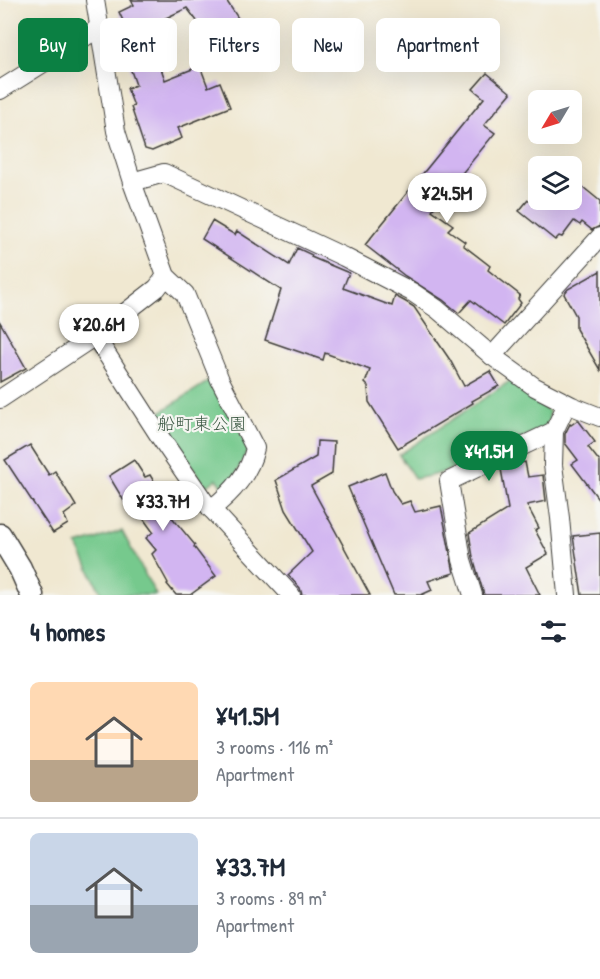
<!DOCTYPE html>
<html lang="en">
<head>
<meta charset="utf-8">
<style>
  body { margin:0; font-family:"Patrick Hand","Klee One",sans-serif; background:#f2f2f3; color:#1f2937; height:100vh; display:flex; flex-direction:column; font-size:22px; white-space:nowrap }
  * { box-sizing:border-box; margin:0 }
  p { font-size:20px; color:#747a83 }
  .icon { flex:none; width:33px; height:33px; fill:none; stroke:currentColor; stroke-width:2; stroke-linecap:round; stroke-linejoin:round }
  .map { position:relative; height:595px; overflow:hidden }
  .details { display:flex; flex-direction:column; background:#fff; flex:1 }
  .details>* { flex:none }
  .top-card { position:absolute; left:18px; top:18px; width:564px; height:54px; display:flex; gap:12px }
  .needle { width:39px; rotate:232deg }
  .controls { position:absolute; left:528px; top:90px; display:grid; gap:12px }
  .controls a { display:grid; place-items:center; width:54px; height:54px; border-radius:9px; background:#fff; box-shadow:0 6px 24px #0002; font-size:30px }
  .price { position:absolute; translate:-50% -51px; padding:0 14px; border-radius:21px; background:#fff; color:#222; font-size:20px; line-height:39px; filter:drop-shadow(0 2px 3px #0008) }
  .price::after { content:''; position:absolute; left:50%; top:36px; width:18px; height:14px; margin-left:-9px; background:inherit; clip-path:polygon(0 0,100% 0,50% 100%) }
  .price.active { background:#0b8043; color:#fff }
  ul { padding:0; list-style:none }
  li { display:flex; align-items:center; gap:18px; height:150px; padding:0 30px }
  li+li { border-top:2px solid #e0e1e3 }
  li span { display:grid; place-items:center; flex:none; width:168px; height:120px; border-radius:9px; color:#555 }
  li>.icon { margin-inline-start:auto }
  span .icon { width:72px; height:72px; fill:#fffc; stroke-width:1 }
  li b { font-size:26px }
  h2 { display:flex; justify-content:space-between; align-items:center; height:72px; padding:0 30px; font-size:26px }
  .tag { padding:0 21px; border-radius:9px; background:#fff; box-shadow:0 6px 24px #0002; font-size:21px; line-height:54px }
  .tag.active { background:#0b8043; color:#fff }
  .map>svg:first-child { display:block }
  .green { fill:#76c98d; stroke:#497254; stroke-width:1.5 }
  .building { fill:#d2b5f1 }
  .lines { fill:none; stroke-linecap:round; stroke-linejoin:round }
  .minor-casing { stroke:#3c3b37; stroke-width:20 }
  .tertiary-casing { stroke:#3c3b37; stroke-width:25 }
  .minor { stroke:#fff; stroke-width:18 }
  .tertiary { stroke:#fff; stroke-width:22 }
  .labels { text-anchor:middle; stroke-width:4.5; stroke-linejoin:round; paint-order:stroke }
  .park-label { font-size:18px; fill:#3c5944; stroke:#f6f6f2 }
</style>
</head>
<body>
<div class="map">
<svg width="600" height="595" viewBox="0 0 600 595">
  <rect width="100%" height="100%" fill="#f6f6f2"/>
  <filter id="ink" filterUnits="userSpaceOnUse"><feTurbulence type="fractalNoise" baseFrequency=".0167" numOctaves="2"/><feDisplacementMap in="SourceGraphic" scale="12" xChannelSelector="R" yChannelSelector="G"/><feConvolveMatrix kernelMatrix="1 2 1 2 8 2 1 2 1" color-interpolation-filters="sRGB"/></filter>
  <filter id="wash" filterUnits="userSpaceOnUse"><feTurbulence type="fractalNoise" baseFrequency=".008" numOctaves="4" result="noise"/><feDisplacementMap in="SourceGraphic" scale="24" xChannelSelector="R" yChannelSelector="G"/><feGaussianBlur stdDeviation="1.35" result="paint"/><feColorMatrix in="noise" values="0 0 0 0 0 0 0 0 0 0 0 0 0 0 0 0 0 1.4 0 .05"/><feComposite in="paint" operator="in"/></filter>
  <g filter="url(#wash)">
    <rect width="100%" height="100%" fill="#f0e8d1"/>
    <!-- green -->
    <g class="green">
      <polygon points="212,379 249,448 227,492 217,479 206,487 156,415"/>
      <path d="M 510,381 L 549,411 L 549,421 L 545,427 C 503,447 462,471 415,479 L 399,455 Z"/>
      <polygon points="122,531 156,595 102,595 77,545"/>
    </g>
    <g id="blocks">
      <!-- building -->
      <g class="building">
        <polygon points="131,0 226,0 240,21 214,43 187,8 147,27 165,80 200,66 208,87 220,82 230,107 178,128 182,138 152,151 145,149 131,107 134,106 127,88 136,85 120,39 130,36 119,12 134,5"/>
        <polygon points="487,73 511,93 484,125 495,133 432,210 453,225 448,230 465,242 463,245 490,266 488,270 520,295 518,299 521,303 504,325 471,300 459,313 443,300 405,276 365,245 484,98 473,89"/>
        <polygon points="578,183 600,201 600,226 592,230 582,222 580,225 574,221 562,237 559,236 555,240 519,211 528,200 572,200 572,190"/>
        <polygon points="212,221 235,235 237,231 289,265 297,248 312,255 311,257 349,273 343,288 392,306 395,296 406,302 414,307 450,360 464,386 490,371 499,386 472,401 473,403 398,448 369,402 368,386 365,383 370,370 325,353 323,360 265,340 281,290 202,239"/>
        <polygon points="600,271 600,370 576,329 576,316 564,294 568,289"/>
        <polygon points="0,322 26,368 0,382"/>
        <polygon points="578,420 595,442 588,447 600,462 600,501 572,464 578,460 565,443 565,434 570,424 571,425"/>
        <polygon points="317,441 334,442 332,474 311,486 370,595 302,595 300,588 288,575 312,552 286,510 276,480 316,457"/>
        <polygon points="30,445 49,475 55,471 76,506 64,515 68,524 53,533 5,460"/>
        <polygon points="134,460 145,477 150,475 169,506 165,509 195,545 194,547 216,576 190,595 176,595 167,584 168,583 152,554 156,550 146,538 153,532 132,503 127,506 109,476"/>
        <polygon points="525,462 528,477 543,475 546,501 527,505 539,528 535,530 548,554 526,567 540,595 484,595 473,557 469,533 508,509 501,469 509,465"/>
        <polygon points="385,472 392,491 401,504 410,501 415,512 441,506 454,573 428,581 432,590 421,595 394,595 348,487"/>
        <polygon points="600,533 600,595 582,595 573,536"/>
      </g>
    </g>
  </g>
  <g filter="url(#ink)">
    <use href="#blocks" fill-opacity="0" stroke="#3c3b37" stroke-width="1.5"/>
    <g class="lines">
      <defs>
        <g id="minor">
          <polyline points="95,0 116,131 132,182 164,173 344,257 412,292 437,309 492,356 535,387 572,406 600,417"/>
          <polyline points="0,90 99,28"/>
          <path d="M 132,182 L 166,276 L 185,294 L 220,380 L 255,448 C 250,473 232,493 211,509"/>
          <polyline points="95,336 160,437 204,501 291,595"/>
          <polyline points="492,356 600,237"/>
          <polyline points="0,399 95,336 157,288 166,276"/>
          <polyline points="554,431 553,465 560,518 567,595"/>
          <polyline points="473,595 462,560 449,481 554,431 567,404"/>
        </g>
        <polyline id="tertiary" points="0,535 20,568 32,595"/>
      </defs>
      <!-- minor casing -->
      <use href="#minor" class="minor-casing"/>
      <!-- tertiary casing -->
      <use href="#tertiary" class="tertiary-casing"/>
      <!-- minor -->
      <use href="#minor" class="minor"/>
      <!-- tertiary -->
      <use href="#tertiary" class="tertiary"/>
    </g>
  </g>
  <g class="labels">
    <!-- park labels -->
    <g class="park-label">
      <text x="202" y="430">船町東公園</text>
    </g>
  </g>
</svg>
<div class="controls">
<a><svg class="needle" viewBox="-14 -14 28 28"><path d="M0-13l5 13h-10z" fill="#e53935"/><path d="M0 13l5-13h-10z" fill="#747a83"/></svg></a>
<a><svg class="icon" aria-label="layers" viewBox="0 0 24 24"><path d="M12 4l9 5-9 5-9-5zM3 14l9 5 9-5"/></svg></a>
</div>
<b class="price" style="left:447px;top:224px">¥24.5M</b>
<b class="price" style="left:99px;top:355px">¥20.6M</b>
<b class="price active" style="left:489px;top:482px">¥41.5M</b>
<b class="price" style="left:163px;top:532px">¥33.7M</b>
<div class="top-card">
<a class="tag active">Buy</a>
<a class="tag">Rent</a>
<a class="tag">Filters</a>
<a class="tag">New</a>
<a class="tag">Apartment</a>
</div>
</div>
<section class="details">
<h2>4 homes<svg class="icon" aria-label="filters" viewBox="0 0 24 24"><path d="M4 7h16M4 17h16"/><circle cx="9" cy="7" r="2"/><circle cx="15" cy="17" r="2"/></svg></h2>
<ul>
<li><span style="background:linear-gradient(#ffd9b3 65%,#b9a48a 0)"><svg class="icon" aria-label="home" viewBox="0 0 24 24"><path d="M3 11l9-7 9 7M6 9v11h12V9"/></svg></span><div><b>¥41.5M</b><p>3 rooms · 116 m²</p><p>Apartment</p></div></li>
<li><span style="background:linear-gradient(#c9d6e8 60%,#9aa5b1 0)"><svg class="icon" aria-label="home" viewBox="0 0 24 24"><path d="M3 11l9-7 9 7M6 9v11h12V9"/></svg></span><div><b>¥33.7M</b><p>3 rooms · 89 m²</p><p>Apartment</p></div></li>
</ul>
</section>
</body>
</html>
